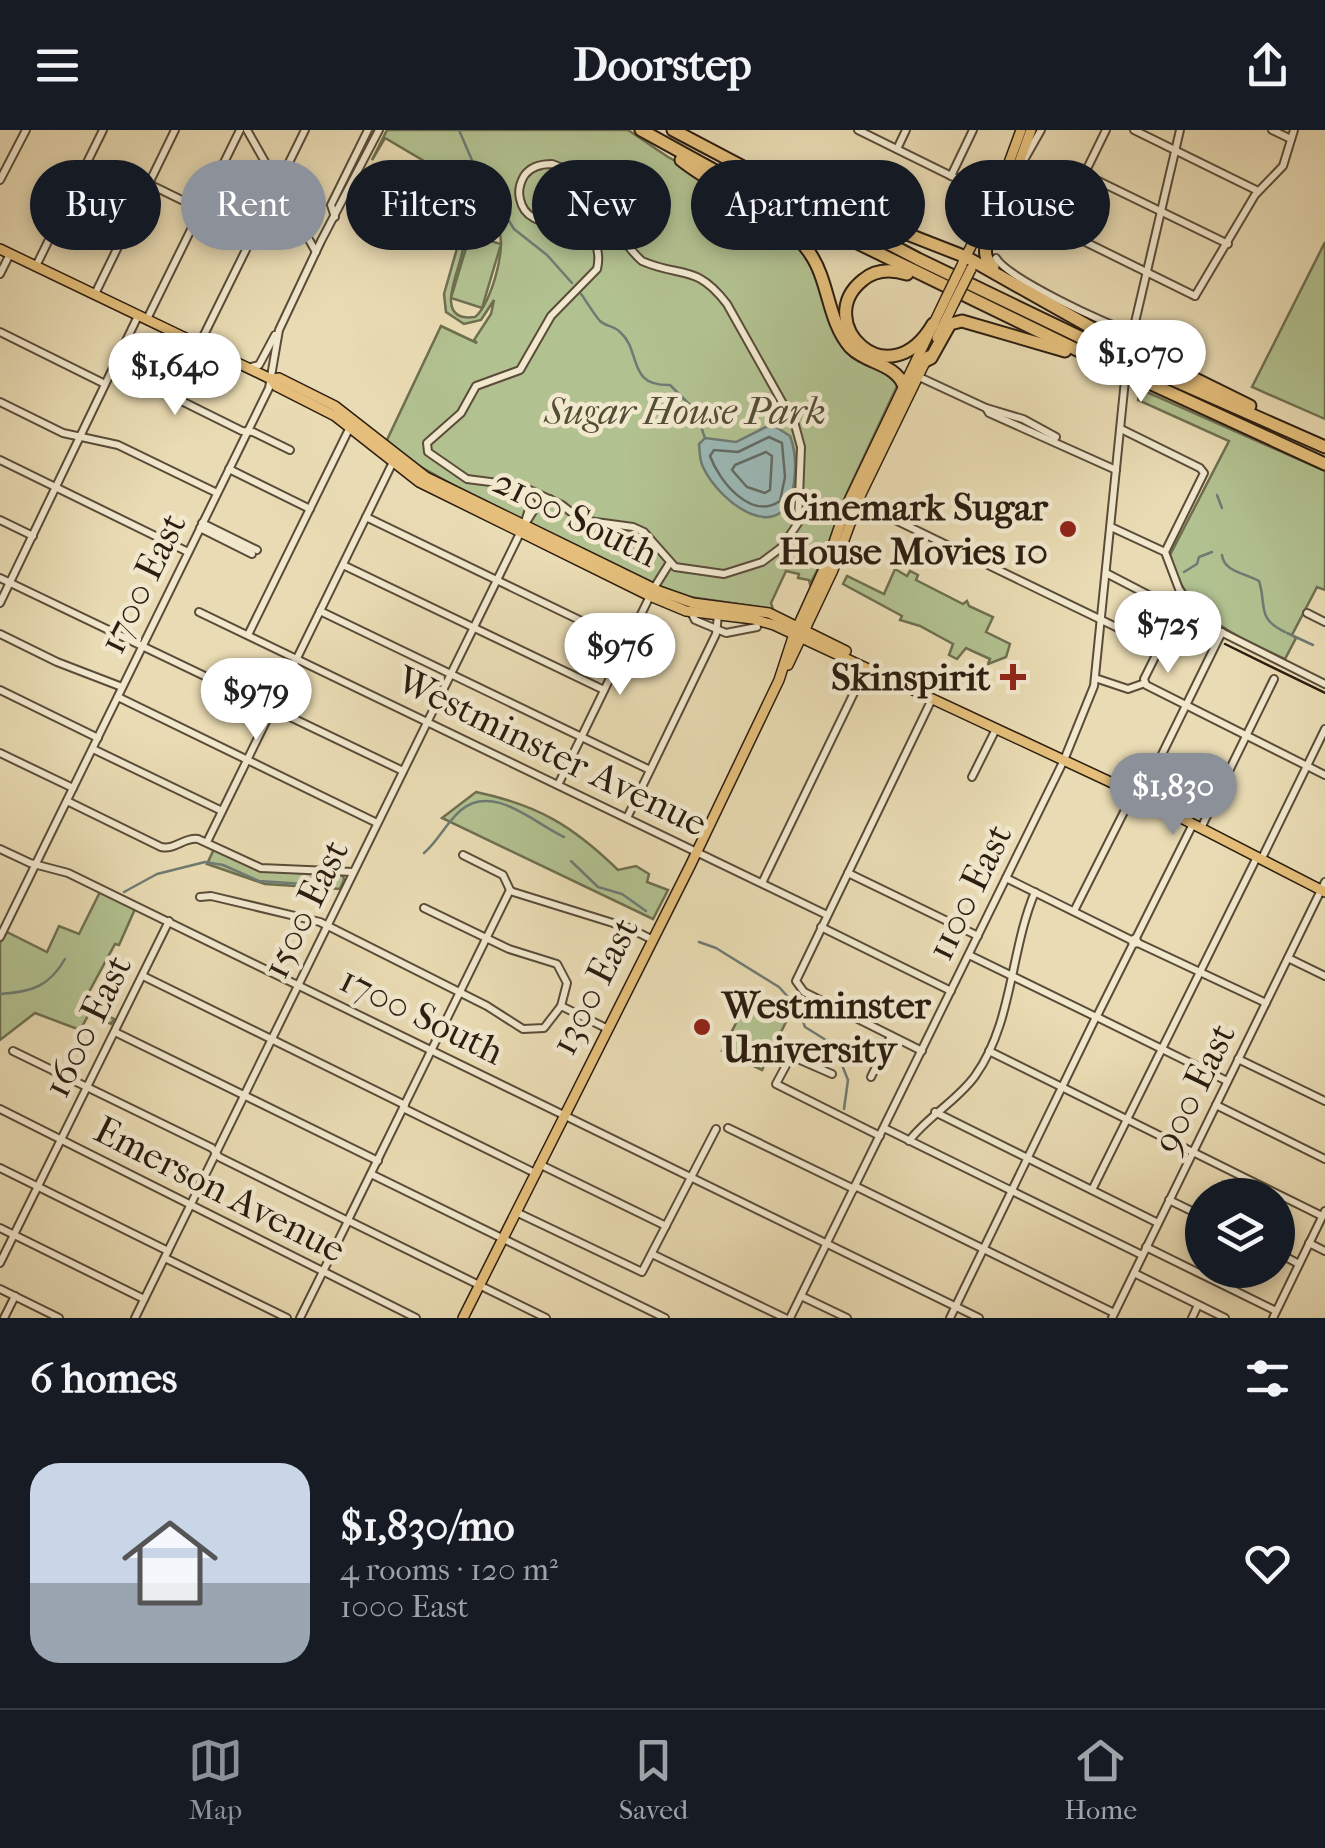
<!DOCTYPE html>
<html lang="en">
<head>
<meta charset="utf-8">
<style>
  body { margin:0; font-family:"IM FELL French Canon",serif; background:#20242c; color:#f1f3f6; height:100vh; display:flex; flex-direction:column; font-size:38px; white-space:nowrap }
  * { box-sizing:border-box; margin:0 }
  p { font-size:32px; color:#9ea1a6 }
  .icon { flex:none; width:55px; height:55px; fill:none; stroke:currentColor; stroke-width:2; stroke-linecap:round; stroke-linejoin:round }
  .map { position:relative; height:1188px; overflow:hidden }
  .drawer { display:flex; flex-direction:column; background:#171b24; flex:1 }
  .drawer>* { flex:none }
  .banner { position:absolute; left:30px; top:30px; width:1265px; height:90px; display:flex; gap:20px }
  .fabs { position:absolute; left:1185px; top:1048px; display:grid; gap:20px }
  .fabs a { display:grid; place-items:center; width:110px; height:110px; border-radius:50%; background:#171b24; box-shadow:0 5px 15px #0003; font-size:50px }
  .price { position:absolute; translate:-50% -85px; padding:0 22px; border-radius:35px; background:#fff; color:#222; font-size:32px; line-height:65px; filter:drop-shadow(0 2px 5px #0008) }
  .price::after { content:''; position:absolute; left:50%; top:60px; width:30px; height:22px; margin-left:-15px; background:inherit; clip-path:polygon(0 0,100% 0,50% 100%) }
  .price.current { background:#8c9099; color:#fff }
  ul { padding:0; list-style:none }
  li { display:flex; align-items:center; gap:30px; height:250px; padding:0 30px }
  li span { display:grid; place-items:center; flex:none; width:280px; height:200px; border-radius:30px; color:#555 }
  li>.icon { margin-inline-start:auto }
  span .icon { width:120px; height:120px; fill:#fffc; stroke-width:1 }
  li b { font-size:42px }
  h2 { display:flex; justify-content:space-between; align-items:center; height:120px; padding:0 30px; font-size:42px }
  .chip { padding:0 35px; border-radius:45px; background:#171b24; box-shadow:0 5px 15px #0003; font-size:35px; line-height:90px }
  .chip.current { background:#8c9099; color:#fff }
  header { display:flex; justify-content:space-between; align-items:center; height:130px; padding:0 30px; background:#171b24; font-size:45px; font-weight:800 }
  .menu { display:flex; justify-content:space-around; align-items:center; height:140px; border-top:2px solid #363941; background:#171b24; font-size:28px; color:#9ea1a6 }
  .menu a { display:grid; justify-items:center; gap:5px }
  .menu .current { color:#8c9099 }
  .map>svg:first-child { display:block }
  .green { fill:#b2c190; stroke:#6e6f50; stroke-width:2.5; fill-rule:evenodd }
  .water { fill:#9bb9b7; stroke:#6e7b74; stroke-width:2.5 }
  .lines { fill:none; stroke-linecap:round; stroke-linejoin:round }
  .shore { stroke:#636b64; stroke-width:2.5 }
  .stream { stroke:#6e7b74; stroke-width:2.5 }
  .minor-casing { stroke:#5a4c39; stroke-width:10 }
  .major-casing { stroke:#2b1d10; stroke-width:12 }
  .highway-casing { stroke:#2b1d10; stroke-width:15 }
  .minor { stroke:#f1e8ce; stroke-width:6 }
  .major { stroke:#e4be7a; stroke-width:9 }
  .highway { stroke:#e4be7a; stroke-width:11 }
  .tram { stroke:#2b1d10; stroke-width:2.5 }
  .major-bridge-casing { stroke:#2b1d10; stroke-width:12; stroke-linecap:butt }
  .highway-bridge-casing { stroke:#2b1d10; stroke-width:15; stroke-linecap:butt }
  .major-bridge { stroke:#e4be7a; stroke-width:9 }
  .highway-bridge { stroke:#e4be7a; stroke-width:11 }
  .poi-dot { fill:#8f2418; stroke:#f1e8ce; stroke-width:4 }
  .labels { text-anchor:middle; stroke-width:9; stroke-linejoin:round; paint-order:stroke }
  .park-label { font-size:38px; font-style:italic; fill:#544e36; stroke:#f1e8ce }
  .poi-label { font-size:38px; font-weight:bold; fill:#2b1d10; stroke:#f1e8ce; text-anchor:end }
  .street-label { font-size:38px; fill:#2b1d10; stroke:#f1e8ce }
</style>
</head>
<body>
<header><svg class="icon" aria-label="menu" viewBox="0 0 24 24"><path d="M4 6h16M4 12h16M4 18h16"/></svg>Doorstep<svg class="icon" aria-label="share" viewBox="0 0 24 24"><path d="M12 15V3M7 8l5-5 5 5M5 13v7h14v-7"/></svg></header>
<div class="map">
<svg width="1325" height="1188" viewBox="0 0 1325 1188">
  <rect width="100%" height="100%" fill="#e9dbb3"/>
  <filter id="stains"><feTurbulence type="fractalNoise" baseFrequency=".002" numOctaves="4"/><feColorMatrix values="0 0 0 0 .2 0 0 0 0 .09 0 0 0 0 .02 0 0 0 .5 -.17"/></filter>
  <radialGradient id="worn" r=".72"><stop offset=".6" stop-color="#630" stop-opacity="0"/><stop offset="1" stop-color="#630" stop-opacity=".3"/></radialGradient>
  <!-- green -->
  <g class="green">
    <path d="M 387,0 L 628,0 L 668,27 L 718,54 L 791,103 L 813,134 L 838,206 L 889,241 L 898,254 L 846,365 L 824,427 L 810,454 L 809,450 L 798,448 L 799,444 L 786,441 L 771,473 L 773,479 L 676,465 L 484,372 L 403,327 L 386,312 L 441,196 L 477,213 L 474,210 L 491,184 L 494,170 L 481,190 L 464,194 L 446,182 L 444,164 L 466,87 L 500,92 L 469,69 L 446,44 L 385,8 L 372,30 ZM 486,94 L 498,99 C 508,116 490,176 475,187 C 437,192 454,152 460,131 C 463,122 464,107 471,100 C 476,94 479,95 486,94 Z"/>
    <polygon points="470,105 501,114 482,178 451,168"/>
    <polygon points="1325,112 1325,289 1252,257"/>
    <path d="M 1140,259 L 1325,341 L 1325,460 L 1317,457 L 1292,505 L 1296,508 L 1285,529 C 1235,505 1184,486 1170,425 L 1229,311 L 1138,270 Z"/>
    <polygon points="895,439 907,446 910,441 918,445 916,450 963,474 967,471 969,476 993,487 986,502 1010,514 1006,527 988,534 990,529 966,518 957,529 949,525 953,514 920,496 900,490 902,486 843,454 847,446 884,464"/>
    <path d="M 476,662 C 538,675 573,696 618,740 L 636,736 L 649,744 L 647,752 L 668,760 L 653,789 L 442,688 Z"/>
    <polygon points="214,719 259,741 343,745 344,750 340,759 265,754 207,734"/>
    <polygon points="100,762 135,779 119,815 115,814 83,873 114,889 111,894 89,884 80,900 35,883 0,910 0,813 7,802 47,822 59,796 79,804"/>
    <polygon points="750,865 789,886 762,940 722,921"/>
  </g>
  <!-- water -->
  <path class="water" d="M 766,297 L 776,297 L 790,306 C 796,321 796,337 794,353 C 785,420 720,374 703,337 C 699,329 700,322 699,314 L 705,308 L 736,312 Z"/>
  <g class="lines">
    <!-- shore -->
    <g class="shore">
      <path d="M 769,307 L 782,313 L 785,347 L 780,371 C 751,391 719,351 710,326 L 714,320 L 738,322 Z"/>
      <polygon points="766,322 772,326 770,360 765,363 747,357 732,340 735,335"/>
    </g>
    <!-- stream -->
    <g class="stream">
      <polyline points="459,0 474,35 497,49 494,67 514,99 547,125 572,153"/>
      <path d="M 581,164 C 587,172 593,183 600,191 C 605,196 614,196 620,202 C 642,221 626,256 670,255 L 695,280 L 705,308"/>
      <polyline points="1217,365 1222,378"/>
      <path d="M 1222,425 C 1224,442 1245,443 1259,451 C 1267,476 1256,488 1285,502"/>
      <polyline points="1184,442 1197,434 1199,427 1212,422"/>
      <polyline points="1287,503 1313,515"/>
      <path d="M 424,723 C 438,711 446,693 461,680 C 493,653 534,693 564,707"/>
      <polyline points="571,731 598,757 622,764 646,781"/>
      <polyline points="124,762 157,744 205,732 223,735 259,751 333,756"/>
      <polyline points="699,812 716,818 779,857 798,878 805,897 834,915 848,950 844,979"/>
      <path d="M 0,864 C 31,862 49,857 65,829"/>
    </g>
    <defs>
      <g id="minor">
        <polyline points="247,0 316,122"/>
        <polyline points="858,0 1195,166"/>
        <polyline points="1134,0 1258,61"/>
        <polyline points="1272,0 1291,9"/>
        <polyline points="897,19 906,0"/>
        <path d="M 552,34 C 597,47 611,104 642,131 C 680,148 696,133 727,174 L 795,295 L 801,317 L 798,393 L 782,417 L 762,432 L 724,444 L 675,437 L 644,402 L 633,397 L 581,390 L 562,375 L 521,356 L 467,349 L 428,322 L 427,313 L 461,283 L 476,256 L 520,240 L 551,186 L 597,139 C 600,126 598,112 586,104 C 566,90 526,100 520,69 C 518,61 520,53 524,46 C 530,37 541,34 552,34 Z"/>
        <polyline points="1020,37 1041,0"/>
        <polyline points="1084,44 1228,114"/>
        <polyline points="951,46 973,0"/>
        <polyline points="0,50 26,0"/>
        <polyline points="149,54 253,105"/>
        <polyline points="335,87 331,75 368,0"/>
        <polyline points="1058,98 1106,0"/>
        <path d="M 996,128 C 1008,148 1106,195 1132,202"/>
        <polyline points="36,136 103,0"/>
        <polyline points="0,144 10,124"/>
        <polyline points="95,164 175,0"/>
        <polyline points="1195,166 1255,65 1283,36 1294,0"/>
        <polyline points="147,189 240,0"/>
        <polyline points="0,202 105,254"/>
        <polyline points="199,215 305,0"/>
        <polyline points="1129,218 1180,0"/>
        <polyline points="113,237 242,301 253,302 290,320"/>
        <polyline points="251,237 259,235 275,205"/>
        <polyline points="915,245 986,278 989,283 1116,340"/>
        <polyline points="0,272 63,303 118,315 217,363"/>
        <polyline points="986,278 1023,289 1056,307"/>
        <polyline points="1121,299 1200,338 1204,343 1165,422"/>
        <polyline points="0,330 188,422"/>
        <polyline points="229,339 310,379"/>
        <polyline points="856,371 1149,513 1156,525 1144,549 1146,555 1325,645"/>
        <polyline points="366,387 627,513"/>
        <polyline points="0,390 33,406"/>
        <polyline points="202,393 257,420"/>
        <polyline points="525,394 537,375 550,369"/>
        <polyline points="1111,397 1165,422 1179,459 1199,486"/>
        <polyline points="200,398 252,424"/>
        <polyline points="343,435 604,560"/>
        <polyline points="1106,443 1183,483 1200,488 1217,500 1325,554"/>
        <polyline points="0,448 403,641"/>
        <polyline points="654,458 669,434"/>
        <polyline points="0,473 138,186"/>
        <polyline points="320,481 650,640"/>
        <polyline points="199,482 827,785"/>
        <polyline points="691,482 695,490 726,503 757,497"/>
        <polyline points="1307,483 1325,492"/>
        <polyline points="0,504 57,532 122,557"/>
        <polyline points="248,505 351,295"/>
        <polyline points="1095,548 1128,559 1145,553"/>
        <polyline points="0,560 98,608"/>
        <polyline points="118,567 377,693"/>
        <polyline points="93,619 222,681"/>
        <polyline points="0,623 73,658"/>
        <polyline points="972,647 996,599"/>
        <polyline points="558,655 650,466"/>
        <polyline points="1142,665 1222,502"/>
        <path d="M 67,671 L 161,717 C 176,720 184,707 198,709 L 261,738 L 353,742"/>
        <polyline points="627,688 716,504 718,485"/>
        <polyline points="1202,696 1274,549"/>
        <polyline points="207,712 393,332"/>
        <polyline points="0,719 30,733 68,743 979,1188"/>
        <polyline points="463,725 503,745 510,760"/>
        <polyline points="1263,726 1325,599"/>
        <polyline points="848,743 978,806"/>
        <polyline points="1006,748 1131,810 1133,814 1138,813 1136,808 1131,810"/>
        <polyline points="762,753 866,538"/>
        <polyline points="510,761 629,798 651,809"/>
        <polyline points="200,767 211,766 320,792 487,876 523,899 544,898 561,876"/>
        <polyline points="424,778 509,819 557,834 567,853 561,876 606,898"/>
        <polyline points="1074,781 1133,664"/>
        <polyline points="821,797 951,861"/>
        <polyline points="0,807 269,258 279,200 321,111 379,0"/>
        <polyline points="1136,808 1192,696"/>
        <polyline points="1138,813 1266,873"/>
        <polyline points="969,825 1094,886"/>
        <polyline points="1288,828 1325,846"/>
        <polyline points="143,846 405,975"/>
        <polyline points="1098,884 1133,814"/>
        <polyline points="1099,888 1227,951"/>
        <polyline points="115,902 378,1031"/>
        <polyline points="13,921 212,1018 219,1027 346,1090"/>
        <polyline points="922,921 804,862 796,851 932,569"/>
        <polyline points="989,921 1322,1086"/>
        <polyline points="1238,929 1325,971"/>
        <polyline points="832,944 791,926 776,954 880,1006"/>
        <polyline points="871,947 891,906"/>
        <polyline points="1216,975 1325,1029"/>
        <polyline points="403,978 535,1043"/>
        <polyline points="0,979 416,1188"/>
        <polyline points="935,982 1158,1093"/>
        <polyline points="728,998 854,1059"/>
        <polyline points="884,998 1142,1125"/>
        <path d="M 909,1011 C 928,986 957,971 975,946 C 1013,893 1010,821 1035,762"/>
        <polyline points="539,1034 666,1096"/>
        <polyline points="0,1038 168,1121"/>
        <polyline points="371,1044 665,1188"/>
        <polyline points="855,1056 1114,1183"/>
        <polyline points="1092,1060 1257,727"/>
        <polyline points="1169,1070 1202,1086"/>
        <polyline points="516,1082 642,1142 716,999"/>
        <polyline points="349,1088 510,760"/>
        <polyline points="351,1092 546,1188"/>
        <polyline points="0,1098 144,1169"/>
        <polyline points="1309,1113 1325,1121"/>
        <polyline points="1146,1117 1276,1181"/>
        <polyline points="1278,1123 1299,1134"/>
        <polyline points="652,1124 785,1188"/>
        <polyline points="165,1128 287,1188"/>
        <polyline points="0,1133 169,791"/>
        <polyline points="1134,1143 1225,1188"/>
        <polyline points="0,1159 59,1188"/>
        <polyline points="801,1166 847,1188"/>
        <polyline points="4,1188 15,1166"/>
        <polyline points="135,1188 524,395 531,373 523,358"/>
        <polyline points="300,1188 347,1093"/>
        <polyline points="790,1188 1064,630 1094,556 1126,240"/>
        <polyline points="950,1188 1095,889"/>
        <polyline points="1112,1188 1325,752"/>
        <polyline points="1192,1188 1198,1175"/>
        <polyline points="1273,1188 1325,1081"/>
      </g>
      <g id="major">
        <polyline points="990,101 1012,52 1031,0"/>
        <polyline points="0,119 271,249 276,256 335,286 419,352 650,466 686,481 753,489 774,495 1121,657 1325,762"/>
        <polyline points="963,132 996,68 1021,0"/>
        <polyline points="937,208 954,173"/>
        <polyline points="271,249 279,248 335,276 426,347 659,461 693,473 769,483 846,521"/>
        <polyline points="788,535 833,440 861,364 928,226"/>
        <polyline points="463,1188 690,736 779,550 793,507 828,430 846,377 946,168"/>
      </g>
      <g id="highway">
        <polyline points="641,0 761,66 1110,236"/>
        <polyline points="673,0 918,129 1113,223"/>
        <path d="M 681,30 C 719,61 787,86 811,125 C 829,152 828,192 850,217 C 866,234 895,233 904,256"/>
        <polyline points="815,68 966,127 1115,211"/>
        <path d="M 991,98 C 987,113 980,125 993,137"/>
        <path d="M 907,144 C 891,139 876,139 863,150 C 811,191 888,271 933,194"/>
        <polyline points="925,231 931,228 950,194 962,191 1065,221"/>
        <polyline points="1171,237 1250,276"/>
        <polyline points="1146,238 1325,317"/>
        <polyline points="1145,251 1325,334"/>
      </g>
    </defs>
    <!-- minor casing -->
    <use href="#minor" class="minor-casing"/>
    <!-- major casing -->
    <use href="#major" class="major-casing"/>
    <!-- highway casing -->
    <use href="#highway" class="highway-casing"/>
    <!-- minor -->
    <use href="#minor" class="minor"/>
    <!-- major -->
    <use href="#major" class="major"/>
    <!-- highway -->
    <use href="#highway" class="highway"/>
    <!-- tram -->
    <polyline class="tram" points="1225,514 1325,563"/>
    <defs>
      <g id="major-bridge">
        <polyline points="946,168 962,135"/>
        <polyline points="954,173 971,139"/>
      </g>
      <g id="highway-bridge">
        <polyline points="1115,211 1171,237"/>
        <polyline points="1113,223 1146,238"/>
        <polyline points="1110,236 1145,251"/>
      </g>
    </defs>
    <!-- major-bridge casing -->
    <use href="#major-bridge" class="major-bridge-casing"/>
    <!-- highway-bridge casing -->
    <use href="#highway-bridge" class="highway-bridge-casing"/>
    <!-- major-bridge -->
    <use href="#major-bridge" class="major-bridge"/>
    <!-- highway-bridge -->
    <use href="#highway-bridge" class="highway-bridge"/>
  </g>
  <!-- markers -->
  <g class="poi-dot">
    <circle cx="1068" cy="399" r="10"/>
    <path d="M1008 532h10v10h10v10h-10v10h-10v-10h-10v-10h10z"/>
    <circle cx="702" cy="897" r="10"/>
  </g>
  <g class="labels">
    <!-- park labels -->
    <g class="park-label">
      <text x="685" y="294">Sugar House Park</text>
    </g>
    <!-- poi labels -->
    <g class="poi-label">
      <text x="1048" y="390">Cinemark Sugar<tspan x="1048" dy="44">House Movies 10</tspan></text>
      <text x="990" y="560">Skinspirit</text>
      <text x="722" y="888" text-anchor="start">Westminster<tspan x="722" dy="44">University</tspan></text>
    </g>
    <!-- street labels -->
    <g class="street-label">
      <text transform="translate(576 387) rotate(26)" y="13">2100 South</text>
      <text transform="translate(142 453) rotate(-64)" y="13">1700 East</text>
      <text transform="translate(552 621) rotate(26)" y="13">Westminster Avenue</text>
      <text transform="translate(969 762) rotate(-64)" y="13">1100 East</text>
      <text transform="translate(305 779) rotate(-64)" y="13">1500 East</text>
      <text transform="translate(594 856) rotate(-63)" y="13">1300 East</text>
      <text transform="translate(422 885) rotate(26)" y="13">1700 South</text>
      <text transform="translate(87 896) rotate(-64)" y="13">1600 East</text>
      <text transform="translate(1194 958) rotate(-64)" y="13">900 East</text>
      <text transform="translate(220 1059) rotate(27)" y="13">Emerson Avenue</text>
    </g>
  </g>
  <rect width="100%" height="100%" filter="url(#stains)"/>
  <rect width="100%" height="100%" fill="url(#worn)"/>
</svg>
<div class="fabs">
<a><svg class="icon" aria-label="layers" viewBox="0 0 24 24"><path d="M12 4l9 5-9 5-9-5zM3 14l9 5 9-5"/></svg></a>
</div>
<b class="price" style="left:1141px;top:275px">$1,070</b>
<b class="price" style="left:175px;top:288px">$1,640</b>
<b class="price" style="left:1168px;top:546px">$725</b>
<b class="price" style="left:620px;top:568px">$976</b>
<b class="price" style="left:256px;top:613px">$979</b>
<b class="price current" style="left:1173px;top:708px">$1,830</b>
<div class="banner">
<a class="chip">Buy</a>
<a class="chip current">Rent</a>
<a class="chip">Filters</a>
<a class="chip">New</a>
<a class="chip">Apartment</a>
<a class="chip">House</a>
</div>
</div>
<section class="drawer">
<h2>6 homes<svg class="icon" aria-label="filters" viewBox="0 0 24 24"><path d="M4 7h16M4 17h16"/><circle cx="9" cy="7" r="2"/><circle cx="15" cy="17" r="2"/></svg></h2>
<ul>
<li><span style="background:linear-gradient(#c9d6e8 60%,#9aa5b1 0)"><svg class="icon" aria-label="home" viewBox="0 0 24 24"><path d="M3 11l9-7 9 7M6 9v11h12V9"/></svg></span><div><b>$1,830/mo</b><p>4 rooms · 120 m²</p><p>1000 East</p></div><svg class="icon" aria-label="heart" viewBox="0 0 24 24"><path d="M12 20l-8-8c-3-5 5-10 8-4 3-6 11-1 8 4z"/></svg></li>
</ul>
</section>
<nav class="menu">
<a class="current"><svg class="icon" aria-label="map" viewBox="0 0 24 24"><path d="M3 6l6-2 6 2 6-2v14l-6 2-6-2-6 2zM9 4v14M15 6v14"/></svg>Map</a>
<a><svg class="icon" aria-label="saved" viewBox="0 0 24 24"><path d="M7 4h10v16l-5-4-5 4z"/></svg>Saved</a>
<a><svg class="icon" aria-label="home" viewBox="0 0 24 24"><path d="M3 11l9-7 9 7M6 9v11h12V9"/></svg>Home</a>
</nav>
</body>
</html>
